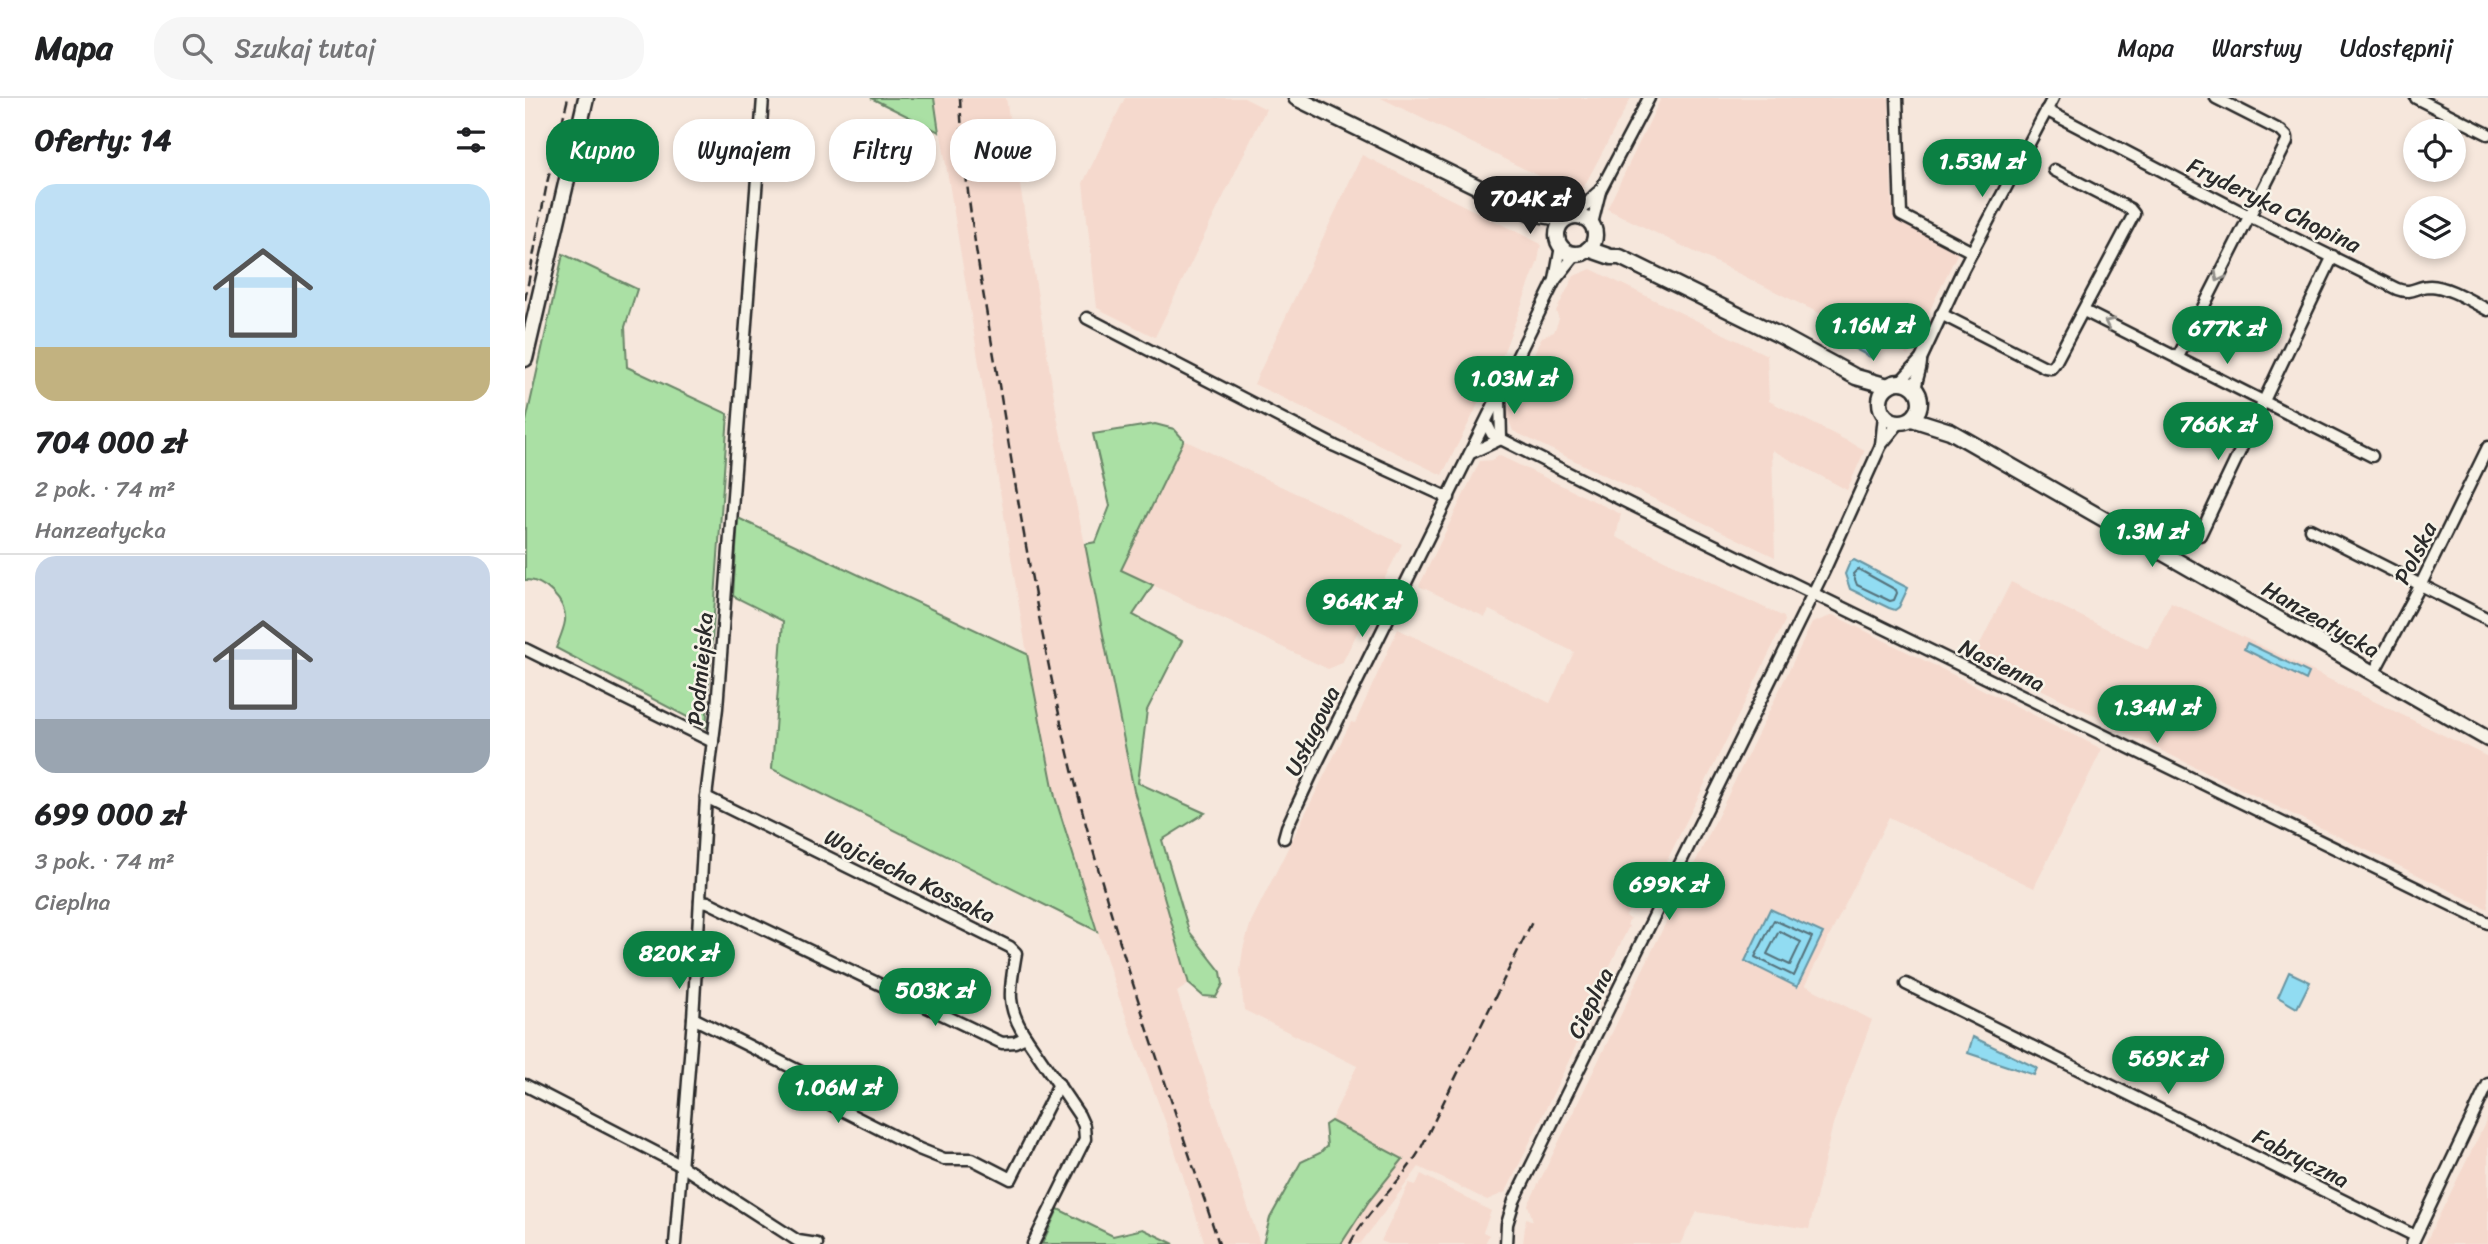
<!DOCTYPE html>
<html lang="pl">
<head>
<meta charset="utf-8">
<style>
  body { margin:0; font-family:Sriracha,sans-serif; background:#f6f6f6; color:#202124; height:100vh; display:flex; flex-direction:column; font-size:26px; white-space:nowrap }
  * { box-sizing:border-box; margin:0 }
  p { font-size:23px; color:#757577 }
  .icon { flex:none; width:38px; height:38px; fill:none; stroke:currentColor; stroke-width:2; stroke-linecap:round; stroke-linejoin:round }
  .map { position:relative; flex:1; overflow:hidden }
  .sheet { display:flex; flex-direction:column; background:#fff; width:525px }
  .sheet>* { flex:none }
  .top-card { position:absolute; left:21px; top:21px; width:665px; height:63px; display:flex; gap:14px }
  .buttons { position:absolute; left:1878px; top:21px; display:grid; gap:14px }
  .buttons a { display:grid; place-items:center; width:63px; height:63px; border-radius:50%; background:#fff; box-shadow:0 4px 10px #0003; font-size:35px }
  .price { position:absolute; translate:-50% -60px; padding:0 16px; border-radius:24px; background:#0b8043; color:#fff; font-size:23px; line-height:46px; filter:drop-shadow(0 2px 4px #0008) }
  .price::after { content:''; position:absolute; left:50%; top:42px; width:21px; height:16px; margin-left:-10px; background:inherit; clip-path:polygon(0 0,100% 0,50% 100%) }
  .price.on { background:#222; color:#fff }
  ul { padding:0; list-style:none }
  li { display:grid; align-content:center; gap:14px; height:371px; padding:0 35px }
  li+li { border-top:2px solid #e0e0e0 }
  li span { display:grid; place-items:center; height:217px; border-radius:21px; color:#555 }
  li>.icon { margin-inline-start:auto }
  span .icon { width:126px; height:126px; fill:#fffc; stroke-width:1 }
  li b { font-size:30px }
  h2 { display:flex; justify-content:space-between; align-items:center; height:84px; padding:0 35px; font-size:30px }
  .tag { padding:0 24px; border-radius:28px; background:#fff; box-shadow:0 4px 10px #0003; font-size:24px; line-height:63px }
  .tag.on { background:#0b8043; color:#fff }
  header { display:flex; align-items:center; gap:42px; box-sizing:border-box; height:98px; padding:0 35px; background:#fff; border-bottom:2px solid #e0e0e0 }
  header strong { font-size:33px }
  nav { display:flex; gap:38px; margin-inline-start:auto; font-size:24px }
  .search { width:490px; height:63px; background:#f6f6f6; display:flex; align-items:center; gap:18px; box-sizing:border-box; padding:0 24px; border-radius:28px; color:#757577; font-size:26px }
  main { display:flex; flex:1; min-height:0 }
  .map>svg:first-child { display:block }
  .built { fill:#f5d9cd }
  .green { fill:#aae0a4; stroke:#6a8668; stroke-width:2 }
  .water { fill:#91dcf2; stroke:#6895a2; stroke-width:2 }
  .lines { fill:none; stroke-linecap:round; stroke-linejoin:round }
  .shore { stroke:#54727b; stroke-width:2 }
  .street-casing { stroke:#2b2b2b; stroke-width:15 }
  .secondary-casing { stroke:#2b2b2b; stroke-width:19 }
  .street { stroke:#f7f3e8; stroke-width:10 }
  .secondary { stroke:#f7f3e8; stroke-width:14 }
  .rail { stroke:#2b2b2b; stroke-width:2.5; stroke-dasharray:10 5; stroke-linecap:butt }
  .oneway { stroke:#918f8a }
  .labels { text-anchor:middle; stroke-width:5; stroke-linejoin:round; paint-order:stroke }
  .street-label { font-size:23px; fill:#2b2b2b; stroke:#f7f3e8 }
</style>
</head>
<body>
<header>
<strong>Mapa</strong>
<div class="search"><svg class="icon" aria-label="search" viewBox="0 0 24 24"><circle cx="10" cy="10" r="6"/><path d="M15 15l6 6"/></svg>Szukaj tutaj</div>
<nav><a>Mapa</a><a>Warstwy</a><a>Udostępnij</a></nav>
</header>
<main>
<section class="sheet">
<h2>Oferty: 14<svg class="icon" aria-label="filters" viewBox="0 0 24 24"><path d="M4 7h16M4 17h16"/><circle cx="9" cy="7" r="2"/><circle cx="15" cy="17" r="2"/></svg></h2>
<ul>
<li><span style="background:linear-gradient(#bfe0f5 75%,#c2b280 0)"><svg class="icon" aria-label="home" viewBox="0 0 24 24"><path d="M3 11l9-7 9 7M6 9v11h12V9"/></svg></span><div><b>704 000 zł</b><p>2 pok. · 74 m²</p><p>Hanzeatycka</p></div></li>
<li><span style="background:linear-gradient(#c9d6e8 75%,#9aa5b1 0)"><svg class="icon" aria-label="home" viewBox="0 0 24 24"><path d="M3 11l9-7 9 7M6 9v11h12V9"/></svg></span><div><b>699 000 zł</b><p>3 pok. · 74 m²</p><p>Cieplna</p></div></li>
</ul>
</section>
<div class="map">
<svg width="1963" height="1146" viewBox="0 0 1963 1146">
  <rect width="100%" height="100%" fill="#f6e7dc"/>
  <filter id="ink" filterUnits="userSpaceOnUse"><feTurbulence type="fractalNoise" baseFrequency=".0143" numOctaves="2"/><feDisplacementMap in="SourceGraphic" scale="14" xChannelSelector="R" yChannelSelector="G"/><feConvolveMatrix kernelMatrix="1 2 1 2 8 2 1 2 1" color-interpolation-filters="sRGB"/></filter>
  <g filter="url(#ink)">
    <!-- built -->
    <g class="built">
      <polygon points="410,0 481,0 533,324 560,446 596,635 664,886 652,894 735,1146 680,1146 642,1028 593,897 530,699 502,556"/>
      <polygon points="600,0 719,0 741,11 630,239 572,210 558,85"/>
      <polygon points="856,0 1106,0 1054,98"/>
      <polygon points="1136,0 1364,0 1367,107 1434,152 1383,257 1353,240 1345,240 1082,111"/>
      <polygon points="837,57 1016,146 1013,163 975,264 961,283 950,313 917,377 729,286"/>
      <polygon points="1066,171 1242,257 1244,303 1340,352 1322,392 1247,352 1250,459 988,333 981,315 1011,251 1017,239 1029,234 1034,221 1031,213 1049,178"/>
      <polygon points="659,342 877,446 817,565 803,571 596,472"/>
      <polygon points="973,357 1096,416 1091,439 1259,519 1260,523 1123,801 1114,796 1106,812 1104,812 1101,818 1105,821 1102,827 1104,828 1080,878 1082,883 981,1094 962,1102 894,1069 835,1146 816,1146 844,1103 878,1061 805,1024 832,968 719,912 715,873 718,851 726,824 826,624 830,625 873,531 1025,605 1049,554 964,512 960,519 894,488 955,363 968,362"/>
      <polygon points="1486,484 1623,551 1646,504 1963,659 1963,811 1594,632 1574,620 1449,558"/>
      <polygon points="1308,517 1577,651 1509,790 1364,719 1280,887 1347,922 1308,1026 1284,1131 1172,1114 1155,1146 998,1146 1001,1120 1008,1123 1003,1107 1287,525"/>
      <polygon points="1963,1019 1963,1146 1900,1146 1951,1044"/>
      <polygon points="896,1076 966,1113 958,1134 964,1137 960,1146 863,1146 856,1143 884,1085 891,1087"/>
    </g>
    <!-- green -->
    <g class="green">
      <polygon points="346,0 409,0 414,34"/>
      <path d="M 38,156 L 112,191 L 100,229 L 102,269 L 203,316 L 181,629 L 31,550 C 34,542 39,531 40,523 C 42,504 19,481 0,482 L 0,328 Z"/>
      <polygon points="630,326 649,331 659,342 596,472 628,487 608,517 657,543 622,612 613,685 680,715 637,742 664,833 696,874 698,886 691,899 678,898 664,886 609,693 560,446 571,444 585,408 568,336"/>
      <polygon points="213,420 502,556 530,699 572,833 247,671 258,523 208,498"/>
      <polygon points="806,1023 878,1061 844,1103 816,1146 738,1146 745,1120 776,1064 795,1055 802,1048 800,1027"/>
      <polygon points="533,1111 588,1138 618,1131 649,1146 517,1146"/>
    </g>
    <!-- water -->
    <g class="water">
      <polygon points="1299,226 1350,253 1347,260 1295,232"/>
      <polygon points="1329,462 1383,490 1374,509 1370,512 1364,510 1325,491 1320,476 1325,464"/>
      <polygon points="1722,545 1784,575 1781,582 1719,551"/>
      <polygon points="1245,811 1298,835 1272,889 1220,863"/>
      <polygon points="1764,874 1785,884 1772,910 1753,899"/>
      <polygon points="1448,939 1512,970 1509,977 1443,955"/>
    </g>
    <g class="lines">
      <!-- shore -->
      <g class="shore">
        <polygon points="1333,471 1371,492 1372,495 1369,502 1365,503 1332,487 1328,476"/>
        <polygon points="1249,822 1287,839 1269,878 1230,859"/>
        <polygon points="1254,833 1276,844 1265,867 1242,856"/>
      </g>
      <defs>
        <g id="street">
          <polyline points="1372,0 1376,117 1447,154"/>
          <polyline points="1891,0 1963,36"/>
          <path d="M 1521,12 L 1724,118 L 1872,191 C 1888,197 1891,188 1905,188 C 1925,189 1945,203 1963,212"/>
          <path d="M 1051,117 C 1062,111 1064,99 1075,93"/>
          <polyline points="1067,126 1075,93 1124,0"/>
          <polyline points="1030,182 1051,156"/>
          <polyline points="1559,213 1847,358"/>
          <polyline points="1416,216 1520,269 1526,270 1530,265 1609,116 1605,111 1529,72"/>
          <polyline points="562,220 810,348 924,400"/>
          <polyline points="1653,259 1762,44 1762,39 1756,33 1691,0"/>
          <polyline points="1375,284 1396,261 1438,171 1528,0"/>
          <path d="M 1391,292 C 1390,281 1397,272 1396,261"/>
          <polyline points="975,300 976,341"/>
          <polyline points="961,324 967,336 976,341 1103,405 1963,825"/>
          <polyline points="1356,347 1359,317"/>
          <polyline points="946,355 976,341"/>
          <polyline points="1785,431 1963,521"/>
          <polyline points="1675,437 1808,158"/>
          <polyline points="0,551 188,644"/>
          <polyline points="1848,576 1895,488 1963,349"/>
          <path d="M 181,699 L 485,849 L 491,855 C 485,890 480,908 501,939"/>
          <polyline points="759,740 762,729 790,669 1011,221 1030,182 1036,148"/>
          <polyline points="175,803 183,804 477,945 490,944 501,939 554,1017 559,1028 560,1041 508,1146"/>
          <polyline points="1381,886 1890,1138"/>
          <polyline points="168,920 276,974 297,1002 394,1051 419,1061 447,1061 486,1081 534,986"/>
          <polyline points="0,987 155,1067 273,1143 292,1146"/>
          <polyline points="150,1146 168,920 181,699 192,610 238,0"/>
          <polyline points="981,1146 982,1126 989,1103 1299,473 1356,347 1374,325"/>
          <polyline points="1887,1146 1963,986"/>
        </g>
        <g id="secondary">
          <polyline points="771,0 1006,115 1040,121"/>
          <circle cx="1051" cy="137" r="19"/>
          <polyline points="1063,151 1086,159 1095,159 1254,237 1331,279 1363,288"/>
          <polyline points="0,261 61,0"/>
          <circle cx="1375" cy="304" r="20"/>
          <polyline points="1387,321 1425,333 1963,641"/>
        </g>
      </defs>
      <!-- street casing -->
      <use href="#street" class="street-casing"/>
      <!-- secondary casing -->
      <use href="#secondary" class="secondary-casing"/>
      <!-- street -->
      <use href="#street" class="street"/>
      <!-- secondary -->
      <use href="#secondary" class="secondary"/>
      <!-- rail -->
      <g class="rail">
        <path d="M 435,0 C 439,97 458,192 474,287 C 496,422 518,556 551,688 C 590,843 644,994 694,1146"/>
        <polyline points="0,202 22,85 43,0"/>
        <path d="M 825,1146 C 843,1111 875,1086 895,1052 L 1007,824"/>
      </g>
    </g>
    <!-- one-way arrows -->
    <defs><path id="oneway-chevron" d="M-2-3.5L2.5 0L-2 3.5" fill="none" stroke-width="1.6" stroke-linecap="round" stroke-linejoin="round" transform="scale(1.75)"/></defs>
    <g class="oneway">
      <use href="#oneway-chevron" transform="translate(1694 179) rotate(117)"/>
      <use href="#oneway-chevron" transform="translate(1584 225) rotate(-154)"/>
    </g>
  </g>
  <g class="labels">
    <!-- street labels -->
    <g class="street-label">
      <text transform="translate(1749 107) rotate(26)" y="8">Fryderyka Chopina</text>
      <text transform="translate(1890 455) rotate(-63)" y="8">Polska</text>
      <text transform="translate(1796 521) rotate(30)" y="8">Hanzeatycka</text>
      <text transform="translate(1477 567) rotate(26)" y="8">Nasienna</text>
      <text transform="translate(175 571) rotate(-85)" y="8">Podmiejska</text>
      <text transform="translate(787 633) rotate(-64)" y="8">Usługowa</text>
      <text transform="translate(385 778) rotate(26)" y="8">Wojciecha Kossaka</text>
      <text transform="translate(1065 905) rotate(-64)" y="8">Cieplna</text>
      <text transform="translate(1776 1060) rotate(27)" y="8">Fabryczna</text>
    </g>
  </g>
</svg>
<div class="buttons">
<a><svg class="icon" aria-label="locate" viewBox="0 0 24 24"><circle cx="12" cy="12" r="6"/><path d="M12 2v4M12 18v4M2 12h4M18 12h4"/></svg></a>
<a><svg class="icon" aria-label="layers" viewBox="0 0 24 24"><path d="M12 4l9 5-9 5-9-5zM3 14l9 5 9-5"/></svg></a>
</div>
<b class="price" style="left:1457px;top:101px">1.53M zł</b>
<b class="price on" style="left:1005px;top:138px">704K zł</b>
<b class="price" style="left:1348px;top:265px">1.16M zł</b>
<b class="price" style="left:1702px;top:268px">677K zł</b>
<b class="price" style="left:989px;top:318px">1.03M zł</b>
<b class="price" style="left:1693px;top:364px">766K zł</b>
<b class="price" style="left:1627px;top:471px">1.3M zł</b>
<b class="price" style="left:837px;top:541px">964K zł</b>
<b class="price" style="left:1632px;top:647px">1.34M zł</b>
<b class="price" style="left:1144px;top:824px">699K zł</b>
<b class="price" style="left:154px;top:893px">820K zł</b>
<b class="price" style="left:410px;top:930px">503K zł</b>
<b class="price" style="left:1643px;top:998px">569K zł</b>
<b class="price" style="left:313px;top:1027px">1.06M zł</b>
<div class="top-card">
<a class="tag on">Kupno</a>
<a class="tag">Wynajem</a>
<a class="tag">Filtry</a>
<a class="tag">Nowe</a>
</div>
</div>
</main>
</body>
</html>
